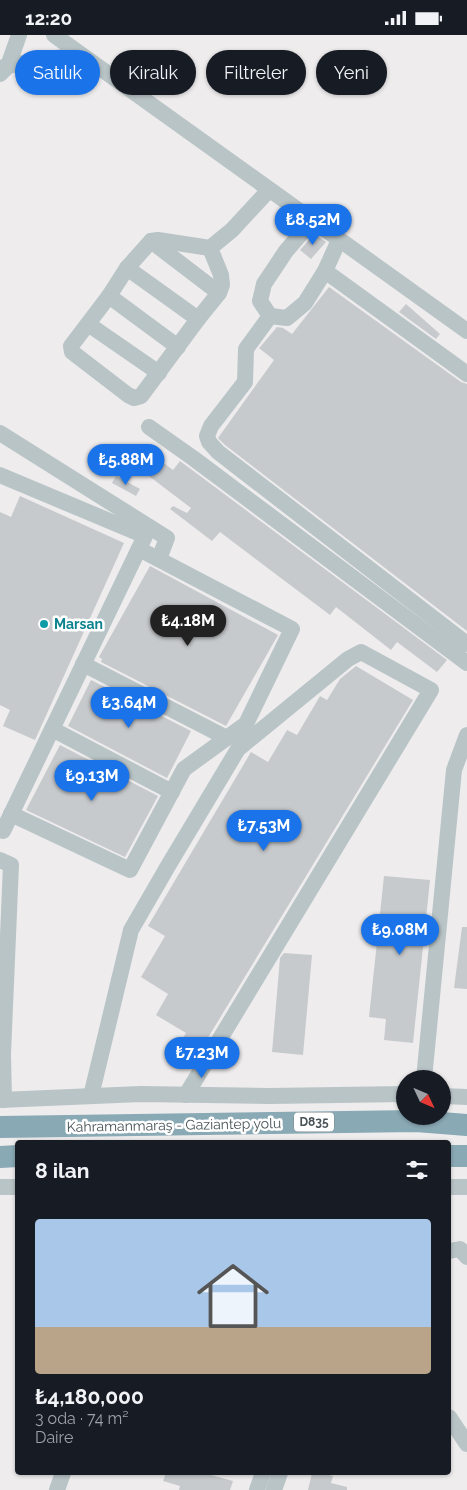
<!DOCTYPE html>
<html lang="tr">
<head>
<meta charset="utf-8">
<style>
  body { margin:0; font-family:Raleway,sans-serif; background:#242831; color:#f1f3f6; height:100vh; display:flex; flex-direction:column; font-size:19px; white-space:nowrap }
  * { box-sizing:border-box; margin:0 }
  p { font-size:16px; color:#9ea1a6 }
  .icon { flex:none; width:28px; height:28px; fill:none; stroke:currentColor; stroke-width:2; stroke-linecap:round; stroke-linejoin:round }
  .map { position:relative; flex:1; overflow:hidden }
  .side { position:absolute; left:15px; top:1105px; width:436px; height:335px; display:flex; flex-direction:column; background:#171b24; border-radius:5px; box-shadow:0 1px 4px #0004 }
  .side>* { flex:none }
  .guide { position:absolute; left:15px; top:15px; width:438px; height:45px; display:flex; gap:10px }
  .needle { width:32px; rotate:134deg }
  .controls { position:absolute; left:396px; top:1035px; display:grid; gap:10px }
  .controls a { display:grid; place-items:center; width:55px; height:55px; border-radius:50%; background:#171b24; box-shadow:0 1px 4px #0004; font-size:25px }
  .price { position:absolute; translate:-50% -42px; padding:0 11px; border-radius:18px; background:#1a73e8; color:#fff; font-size:16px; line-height:32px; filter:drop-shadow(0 1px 2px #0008) }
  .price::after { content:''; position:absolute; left:50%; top:30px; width:15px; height:11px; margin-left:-8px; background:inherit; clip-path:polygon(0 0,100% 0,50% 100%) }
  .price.active { background:#222; color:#fff }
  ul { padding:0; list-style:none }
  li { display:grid; align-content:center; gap:10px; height:265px; padding:0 20px }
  li span { display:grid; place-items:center; height:155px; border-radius:5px; color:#555 }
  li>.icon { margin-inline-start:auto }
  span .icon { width:90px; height:90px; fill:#fffc; stroke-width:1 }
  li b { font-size:21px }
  h2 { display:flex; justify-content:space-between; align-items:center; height:60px; padding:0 20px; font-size:21px }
  .tag { padding:0 18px; border-radius:22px; background:#171b24; box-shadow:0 1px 4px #0004; font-size:18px; line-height:45px }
  .tag.active { background:#1a73e8; color:#fff }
  .status { display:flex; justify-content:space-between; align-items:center; height:35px; padding:0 25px; background:#171b24; direction:ltr }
  .status svg { height:14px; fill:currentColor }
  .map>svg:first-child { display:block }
  .building { fill:#c7cacd }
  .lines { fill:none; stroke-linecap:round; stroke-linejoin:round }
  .minor { stroke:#b9c4c7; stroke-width:16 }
  .highway { stroke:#89a9b5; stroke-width:22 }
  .culture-dot { fill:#0f9aa8; stroke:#fff; stroke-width:2 }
  .labels { text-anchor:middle; stroke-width:5; stroke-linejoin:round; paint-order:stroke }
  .shield { fill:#fff; stroke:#7e8789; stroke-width:1 }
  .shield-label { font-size:12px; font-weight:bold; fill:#475357 }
  .culture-label { font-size:14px; font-weight:bold; fill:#0d838f; stroke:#fff; text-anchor:start }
  .street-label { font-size:14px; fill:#475357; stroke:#fff }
</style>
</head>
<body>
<div class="status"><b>12:20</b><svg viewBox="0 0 49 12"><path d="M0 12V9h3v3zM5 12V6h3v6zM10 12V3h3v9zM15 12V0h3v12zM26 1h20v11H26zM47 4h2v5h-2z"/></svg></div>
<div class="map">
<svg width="467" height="1455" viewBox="0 0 467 1455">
  <rect width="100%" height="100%" fill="#eeeced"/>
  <!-- building -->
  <g class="building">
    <polygon points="314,199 326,207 311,224 300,215"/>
    <polygon points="329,252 461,347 467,349 467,596 225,410 218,403 274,325 259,313 261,311 277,292 283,293 292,299"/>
    <polygon points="406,269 440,299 436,304 399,277"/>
    <polygon points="149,417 173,435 180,426 447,625 437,637 397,607 391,615 336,572 330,580 220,497 212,506 170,474 173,471 187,478 191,473 137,432"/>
    <polygon points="116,441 140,454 136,461 112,448"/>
    <polygon points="20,461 124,508 35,705 3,691 10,675 0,670 0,477 11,482"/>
    <polygon points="150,531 278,600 226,691 101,627 102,624 99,622"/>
    <polygon points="356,631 413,665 195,1024 177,1013 186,998 156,980 168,959 141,942 165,901 148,891 251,717 268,727 287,695 297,700 320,661 327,665 340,644"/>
    <polygon points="91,645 191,696 167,743 68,691"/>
    <polygon points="60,710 158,761 125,822 26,775"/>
    <polygon points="384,841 430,845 413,1008 384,1005 386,984 369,982"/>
    <polygon points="462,892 467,892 467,954 454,953"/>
    <polygon points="284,918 312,920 303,1020 272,1017 280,923"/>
    <polygon points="166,1438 204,1438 233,1446 230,1455 179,1455 180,1451 163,1446"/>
    <polygon points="312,1438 321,1438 333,1441 331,1448 347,1452 347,1455 308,1455"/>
  </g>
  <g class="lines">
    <!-- minor -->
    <g class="minor">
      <polyline points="54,0 467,296"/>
      <polyline points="0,33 8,31 19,0"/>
      <polyline points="0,39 8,31 33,26 80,20"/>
      <polyline points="312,186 286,216 264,249 260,266 270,281 246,314 245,347 211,391 207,401 209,407 218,417 467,609"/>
      <polyline points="151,206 219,258"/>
      <polyline points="210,213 221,240 222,250 219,258 198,284 141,361 134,363 128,360 72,317 71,311 109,261 127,233 151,206 158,205 210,213 232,195 269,155"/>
      <polyline points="127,233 198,284"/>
      <polyline points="325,236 467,339"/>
      <polyline points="109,261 178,312"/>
      <polyline points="270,281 287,283 305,268 325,236 339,205"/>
      <polyline points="88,289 159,338"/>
      <polyline points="149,392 193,423 467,628"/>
      <polyline points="0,398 167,503 159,524"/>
      <polyline points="0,440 145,501 3,796 0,795"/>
      <polyline points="83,629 227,703"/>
      <polyline points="52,694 172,757"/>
      <polyline points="11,779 130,835 184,734 246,689 292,594 139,514"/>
      <polyline points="0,825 11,830 3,1019 4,1065"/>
      <polyline points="424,1044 454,735 467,700"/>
      <polyline points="91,1061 131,895 168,831 238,714 348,624 361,617 431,655 186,1060"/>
      <polyline points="442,1061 467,1062"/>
      <polyline points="0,1065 141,1059 269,1061 405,1059"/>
      <polyline points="0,1152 18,1152"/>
      <polyline points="449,1152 467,1152"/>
      <polyline points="449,1216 460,1214 467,1222"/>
      <polyline points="449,1382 467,1409"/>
      <polyline points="57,1455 63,1438"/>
      <polyline points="257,1455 263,1438"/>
      <polyline points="274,1455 280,1438"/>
    </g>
    <!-- highway -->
    <g class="highway">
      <polyline points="0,1092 416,1086 467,1090"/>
      <polyline points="449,1121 467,1121"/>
      <polyline points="0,1122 18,1121"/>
    </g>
  </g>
  <!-- markers -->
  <circle class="culture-dot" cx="44" cy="589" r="5"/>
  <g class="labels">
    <!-- shield labels -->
    <rect class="shield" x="294" y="1077.5" width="40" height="19" rx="4"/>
    <g class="shield-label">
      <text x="314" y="1091">D835</text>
    </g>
    <!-- culture labels -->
    <g class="culture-label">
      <text x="54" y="594">Marsan</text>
    </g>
    <!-- street labels -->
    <g class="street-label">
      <text transform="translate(174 1090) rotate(-1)" y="5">Kahramanmaraş - Gaziantep yolu</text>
    </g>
  </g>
</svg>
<div class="controls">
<a><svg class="needle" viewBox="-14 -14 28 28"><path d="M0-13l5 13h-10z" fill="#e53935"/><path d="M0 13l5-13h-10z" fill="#9ea1a6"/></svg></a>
</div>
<b class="price" style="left:313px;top:211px">₺8.52M</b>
<b class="price" style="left:126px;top:451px">₺5.88M</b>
<b class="price active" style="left:188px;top:612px">₺4.18M</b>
<b class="price" style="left:129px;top:694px">₺3.64M</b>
<b class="price" style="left:92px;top:767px">₺9.13M</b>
<b class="price" style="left:264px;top:817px">₺7.53M</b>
<b class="price" style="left:400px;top:921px">₺9.08M</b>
<b class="price" style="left:202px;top:1044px">₺7.23M</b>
<div class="guide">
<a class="tag active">Satılık</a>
<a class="tag">Kiralık</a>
<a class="tag">Filtreler</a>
<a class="tag">Yeni</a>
</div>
<section class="side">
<h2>8 ilan<svg class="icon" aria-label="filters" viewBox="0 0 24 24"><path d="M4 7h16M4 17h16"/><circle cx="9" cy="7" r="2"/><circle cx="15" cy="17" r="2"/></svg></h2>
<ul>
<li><span style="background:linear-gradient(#a9c7e8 70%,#b9a48a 0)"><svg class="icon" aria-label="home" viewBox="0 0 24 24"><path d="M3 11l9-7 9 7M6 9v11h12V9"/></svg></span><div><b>₺4,180,000</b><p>3 oda · 74 m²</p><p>Daire</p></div></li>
</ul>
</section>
</div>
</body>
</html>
